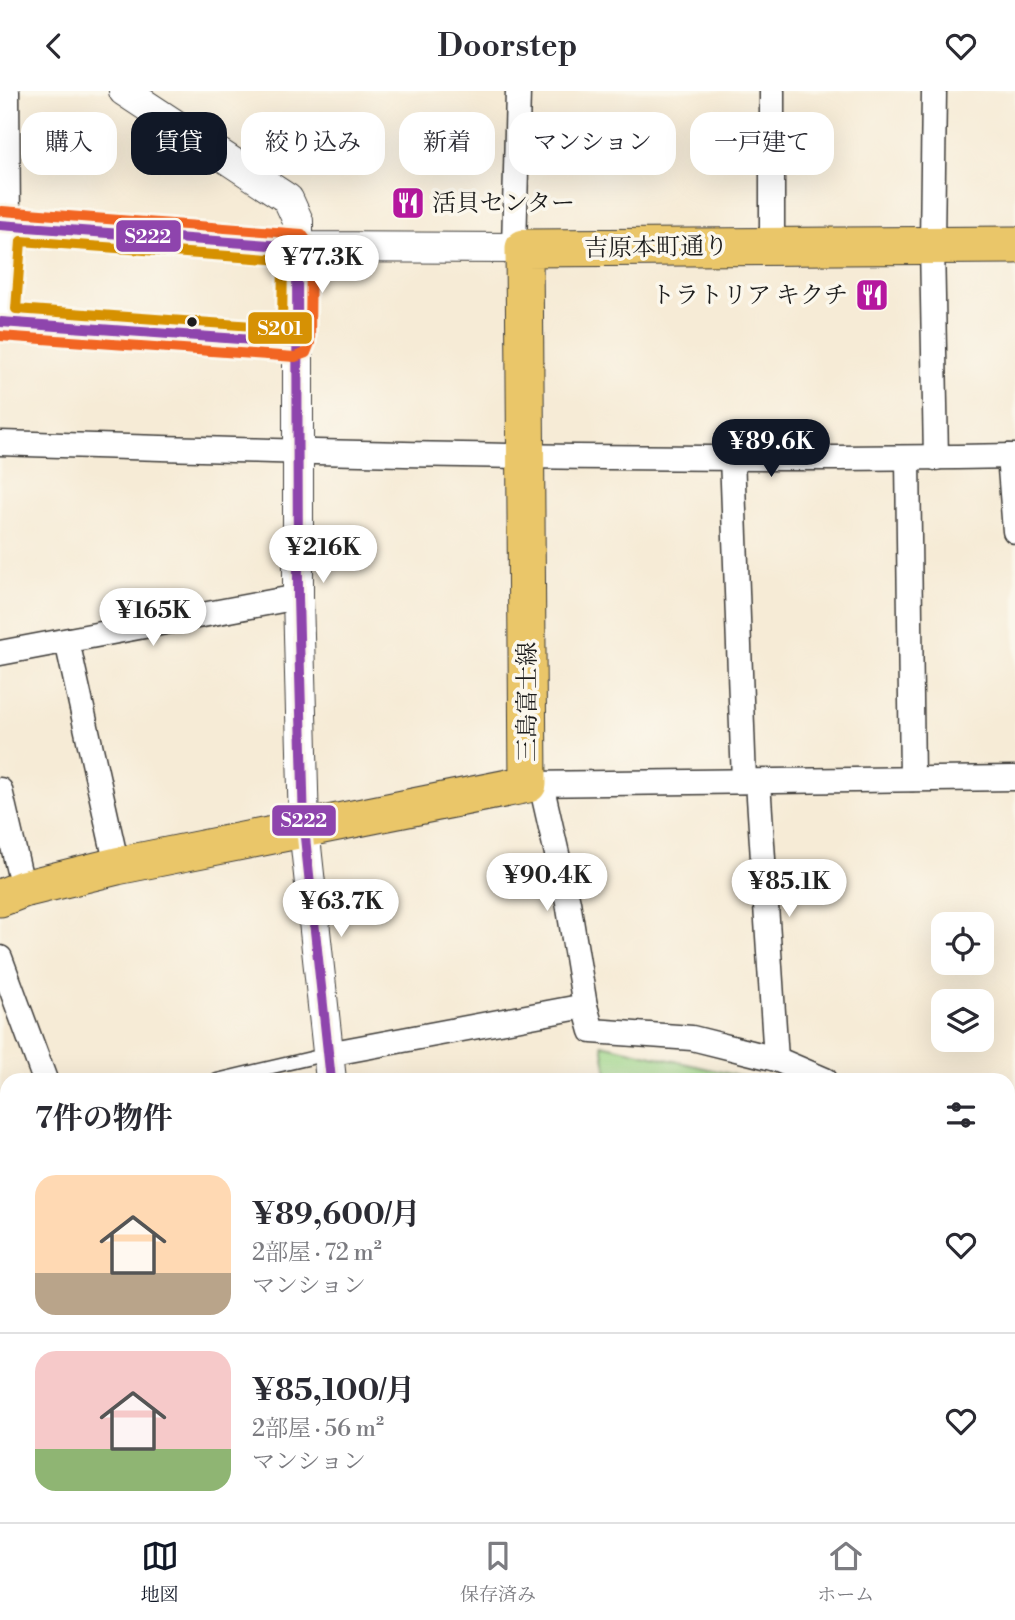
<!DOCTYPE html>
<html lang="ja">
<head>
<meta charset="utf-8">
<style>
  body { margin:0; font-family:"Libre Bodoni","Noto Serif JP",serif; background:#f2f2f3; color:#2b2b33; height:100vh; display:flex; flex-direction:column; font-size:26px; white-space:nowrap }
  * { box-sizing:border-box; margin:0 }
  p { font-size:23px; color:#7c7c81 }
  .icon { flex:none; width:38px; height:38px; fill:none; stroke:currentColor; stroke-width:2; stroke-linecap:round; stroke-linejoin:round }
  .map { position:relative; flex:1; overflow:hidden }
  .sheet { position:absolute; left:0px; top:982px; width:1015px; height:450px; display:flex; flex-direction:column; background:#fff; border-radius:21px 21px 0 0; box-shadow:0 7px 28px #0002 }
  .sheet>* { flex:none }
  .top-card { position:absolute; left:21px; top:21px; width:973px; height:63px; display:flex; gap:14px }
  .controls { position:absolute; left:931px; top:821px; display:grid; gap:14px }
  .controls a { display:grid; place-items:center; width:63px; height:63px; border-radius:14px; background:#fff; box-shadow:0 7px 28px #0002; font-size:35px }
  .price { position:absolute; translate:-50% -60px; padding:0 16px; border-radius:24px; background:#fff; color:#222; font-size:23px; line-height:46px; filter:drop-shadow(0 2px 4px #0008) }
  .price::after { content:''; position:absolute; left:50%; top:42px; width:21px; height:16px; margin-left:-10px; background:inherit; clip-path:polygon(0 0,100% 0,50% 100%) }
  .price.selected { background:#111827; color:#fff }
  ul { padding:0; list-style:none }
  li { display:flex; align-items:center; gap:21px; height:175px; padding:0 35px }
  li+li { border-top:2px solid #e1e1e2 }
  li span { display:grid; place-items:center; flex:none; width:196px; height:140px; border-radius:21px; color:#555 }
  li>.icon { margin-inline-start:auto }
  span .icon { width:84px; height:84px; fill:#fffc; stroke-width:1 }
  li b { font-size:30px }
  h2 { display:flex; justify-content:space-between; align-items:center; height:84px; padding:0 35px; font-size:30px }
  .chip { padding:0 24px; border-radius:21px; background:#fff; box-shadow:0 7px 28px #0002; font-size:24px; line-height:63px }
  .chip.selected { background:#111827; color:#fff }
  header { display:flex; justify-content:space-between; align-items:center; height:91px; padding:0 35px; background:#fff; font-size:32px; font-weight:600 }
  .tabs { display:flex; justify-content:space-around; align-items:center; height:98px; border-top:2px solid #e1e1e2; background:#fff; font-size:19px; color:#7c7c81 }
  .tabs a { display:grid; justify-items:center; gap:4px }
  .tabs .selected { color:#111827 }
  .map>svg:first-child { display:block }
  .green { fill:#9dd588; stroke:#5c7852; stroke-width:2 }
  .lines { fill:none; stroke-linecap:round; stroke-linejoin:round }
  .service-casing { stroke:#3d3b38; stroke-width:15 }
  .minor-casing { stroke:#3d3b38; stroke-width:27 }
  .tertiary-casing { stroke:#3d3b38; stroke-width:32 }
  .primary-casing { stroke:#3d3b38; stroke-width:39 }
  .service { stroke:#fff; stroke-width:12 }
  .minor { stroke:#fff; stroke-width:24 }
  .tertiary { stroke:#fff; stroke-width:30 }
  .primary { stroke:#eac669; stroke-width:37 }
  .bus-1-casing { stroke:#fbf7ec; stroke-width:16 }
  .bus-2-casing { stroke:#fbf7ec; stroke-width:16 }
  .bus-3-casing { stroke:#fbf7ec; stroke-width:16 }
  .bus-1 { stroke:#8e44ad; stroke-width:10 }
  .bus-2 { stroke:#d69104; stroke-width:10 }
  .bus-3 { stroke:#f26522; stroke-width:10 }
  .bus-dot { fill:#1c1c1c; stroke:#fbf7ec; stroke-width:2.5 }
  .labels { text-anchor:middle; stroke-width:7; stroke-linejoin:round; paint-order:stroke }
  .poi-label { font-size:24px; fill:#1c1c1c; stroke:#fbf7ec; text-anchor:start }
  .street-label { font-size:24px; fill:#1c1c1c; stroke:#fbf7ec }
  .line-badge { stroke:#fbf7ec; stroke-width:2.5 }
  .badge-label { font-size:19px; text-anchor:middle; font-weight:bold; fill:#fff }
</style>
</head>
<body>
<header><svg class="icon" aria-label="back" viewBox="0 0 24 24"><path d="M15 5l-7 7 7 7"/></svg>Doorstep<svg class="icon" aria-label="heart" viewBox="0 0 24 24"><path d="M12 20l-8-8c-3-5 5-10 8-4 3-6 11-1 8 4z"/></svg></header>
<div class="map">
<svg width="1015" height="1431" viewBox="0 0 1015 1431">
  <rect width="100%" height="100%" fill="#fbf7ec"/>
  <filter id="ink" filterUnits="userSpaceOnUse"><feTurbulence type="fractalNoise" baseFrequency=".0143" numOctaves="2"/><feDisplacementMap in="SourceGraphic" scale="14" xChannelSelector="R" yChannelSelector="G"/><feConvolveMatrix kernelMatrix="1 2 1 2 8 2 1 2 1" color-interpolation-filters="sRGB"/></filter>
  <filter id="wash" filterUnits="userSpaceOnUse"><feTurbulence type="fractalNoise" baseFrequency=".00686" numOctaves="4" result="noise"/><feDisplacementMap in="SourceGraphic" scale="28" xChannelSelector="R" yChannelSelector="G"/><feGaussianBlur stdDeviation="1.57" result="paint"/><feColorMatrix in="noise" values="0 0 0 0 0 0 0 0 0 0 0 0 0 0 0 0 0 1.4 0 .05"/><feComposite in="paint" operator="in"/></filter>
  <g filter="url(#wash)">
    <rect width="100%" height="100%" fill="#f6ebd6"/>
    <!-- green -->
    <g class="green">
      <polygon points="602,953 756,989 608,989"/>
      <polygon points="7,1039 7,1135 0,1139 0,1045"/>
      <polygon points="7,1274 7,1424 142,1424 146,1431 0,1431 0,1278"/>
      <polygon points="1008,1322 1015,1322 1015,1375 1008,1377"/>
      <polygon points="699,1425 699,1424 761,1425 727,1431 700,1431"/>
    </g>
  </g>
  <g filter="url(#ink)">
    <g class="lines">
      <defs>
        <polyline id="service" points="217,989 328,963"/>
        <g id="minor">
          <polyline points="772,0 772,155"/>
          <polyline points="934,0 932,153 936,367"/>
          <polyline points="514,157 518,0"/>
          <polyline points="0,231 296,252"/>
          <polyline points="0,239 8,135 7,0"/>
          <path d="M 0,352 C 338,363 677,371 1015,365"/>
          <polyline points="732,365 744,690"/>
          <polyline points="1009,365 1015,440"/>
          <polyline points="908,367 912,688"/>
          <polyline points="67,550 117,775"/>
          <polyline points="0,562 298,506"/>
          <polyline points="758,691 776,968"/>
          <polyline points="528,693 1015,687"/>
          <polyline points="541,693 568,811 585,915 592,940 692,947 776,968 825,989"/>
          <polyline points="0,699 23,798"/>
          <polyline points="0,867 45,989"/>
          <polyline points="328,963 585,915"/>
          <polyline points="1008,1038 1015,1040"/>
          <polyline points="0,1146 7,1141"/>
          <polyline points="0,1186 7,1197"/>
          <polyline points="0,1267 7,1262"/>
          <polyline points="1008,1268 1015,1267"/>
          <polyline points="1008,1390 1015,1389"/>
          <polyline points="159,1424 163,1431"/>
          <polyline points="543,1424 545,1431"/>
          <polyline points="805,1431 837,1424"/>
        </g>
        <g id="tertiary">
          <polyline points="124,0 288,108 298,130 298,506 304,737 331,989"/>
          <polyline points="0,134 297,156 524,157"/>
          <polyline points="384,1424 385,1431"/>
        </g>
        <polyline id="primary" points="0,807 23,798 117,775 528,693 524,157 1015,154"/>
      </defs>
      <!-- service casing -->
      <use href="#service" class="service-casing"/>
      <!-- minor casing -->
      <use href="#minor" class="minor-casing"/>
      <!-- tertiary casing -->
      <use href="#tertiary" class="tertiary-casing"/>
      <!-- primary casing -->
      <use href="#primary" class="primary-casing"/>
      <!-- service -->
      <use href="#service" class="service"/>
      <!-- minor -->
      <use href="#minor" class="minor"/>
      <!-- tertiary -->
      <use href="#tertiary" class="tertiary"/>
      <!-- primary -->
      <use href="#primary" class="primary"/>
      <defs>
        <g id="bus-1">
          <polyline points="0,134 297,156"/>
          <polyline points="297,156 298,506 304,737 331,989"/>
          <polyline points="1,231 296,252"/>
        </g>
        <polygon id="bus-2" points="21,150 283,169 282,237 16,218"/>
        <polyline id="bus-3" points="0,245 295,266 306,262 310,252 311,155 302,143 2,120"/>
      </defs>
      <!-- bus-1 casing -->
      <use href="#bus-1" class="bus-1-casing"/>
      <!-- bus-2 casing -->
      <use href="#bus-2" class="bus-2-casing"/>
      <!-- bus-3 casing -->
      <use href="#bus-3" class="bus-3-casing"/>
      <!-- bus-1 -->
      <use href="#bus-1" class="bus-1"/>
      <!-- bus-2 -->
      <use href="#bus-2" class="bus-2"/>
      <!-- bus-3 -->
      <use href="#bus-3" class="bus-3"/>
    </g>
  </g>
  <!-- icons -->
  <defs>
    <symbol id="restaurant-square" viewBox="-11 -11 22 22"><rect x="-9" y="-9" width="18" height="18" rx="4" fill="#b5179e" stroke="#fbf7ec"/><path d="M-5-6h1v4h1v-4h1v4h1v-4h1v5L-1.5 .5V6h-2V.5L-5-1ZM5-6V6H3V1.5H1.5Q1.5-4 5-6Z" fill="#fff"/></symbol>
  </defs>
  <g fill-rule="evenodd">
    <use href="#restaurant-square" x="389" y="93" width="38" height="38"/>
    <use href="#restaurant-square" x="853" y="185" width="38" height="38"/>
  </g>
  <!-- markers -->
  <circle class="bus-dot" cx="192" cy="231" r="6"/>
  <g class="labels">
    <!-- poi labels -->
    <g class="poi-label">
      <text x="432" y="120">活貝センター</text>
      <text x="848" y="212" text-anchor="end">トラトリア キクチ</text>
    </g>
    <!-- street labels -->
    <g class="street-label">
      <text transform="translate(656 156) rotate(-1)" y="8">吉原本町通り</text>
      <text transform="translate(527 611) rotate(-90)" y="8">三島富士線</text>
    </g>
  </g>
  <g class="line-badge">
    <rect x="115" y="128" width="67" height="34" rx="7" fill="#8e44ad"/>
    <rect x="247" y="220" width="66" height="34" rx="7" fill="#d69104"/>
    <rect x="271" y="713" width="66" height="33" rx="7" fill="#8e44ad"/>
  </g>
  <g class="badge-label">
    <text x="148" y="152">S222</text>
    <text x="280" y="244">S201</text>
    <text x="304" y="736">S222</text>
  </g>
</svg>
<div class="controls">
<a><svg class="icon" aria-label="locate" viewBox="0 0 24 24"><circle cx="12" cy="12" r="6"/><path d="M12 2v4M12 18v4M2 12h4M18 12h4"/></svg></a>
<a><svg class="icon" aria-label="layers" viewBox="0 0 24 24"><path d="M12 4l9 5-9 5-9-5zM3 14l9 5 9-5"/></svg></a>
</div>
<b class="price" style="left:322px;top:204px">¥77.3K</b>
<b class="price selected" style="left:771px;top:388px">¥89.6K</b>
<b class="price" style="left:323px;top:494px">¥216K</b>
<b class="price" style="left:153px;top:557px">¥165K</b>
<b class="price" style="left:547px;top:822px">¥90.4K</b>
<b class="price" style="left:789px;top:828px">¥85.1K</b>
<b class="price" style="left:341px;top:848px">¥63.7K</b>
<div class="top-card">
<a class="chip">購入</a>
<a class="chip selected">賃貸</a>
<a class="chip">絞り込み</a>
<a class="chip">新着</a>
<a class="chip">マンション</a>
<a class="chip">一戸建て</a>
</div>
<section class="sheet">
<h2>7件の物件<svg class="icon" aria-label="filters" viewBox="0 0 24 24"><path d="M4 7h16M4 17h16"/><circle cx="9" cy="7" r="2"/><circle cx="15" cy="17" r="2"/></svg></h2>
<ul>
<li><span style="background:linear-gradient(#ffd9b3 70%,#b9a48a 0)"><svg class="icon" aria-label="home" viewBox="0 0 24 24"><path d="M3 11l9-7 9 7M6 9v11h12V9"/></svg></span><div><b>¥89,600/月</b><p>2部屋 · 72 m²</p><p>マンション</p></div><svg class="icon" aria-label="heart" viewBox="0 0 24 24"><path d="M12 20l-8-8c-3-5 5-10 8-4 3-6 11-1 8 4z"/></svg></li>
<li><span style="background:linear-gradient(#f6c9c9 70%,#8fb573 0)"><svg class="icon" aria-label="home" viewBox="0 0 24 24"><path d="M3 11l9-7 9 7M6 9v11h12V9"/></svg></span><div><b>¥85,100/月</b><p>2部屋 · 56 m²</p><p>マンション</p></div><svg class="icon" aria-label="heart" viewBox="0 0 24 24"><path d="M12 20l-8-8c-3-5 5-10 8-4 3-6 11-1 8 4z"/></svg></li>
</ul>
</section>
</div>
<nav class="tabs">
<a class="selected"><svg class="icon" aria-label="map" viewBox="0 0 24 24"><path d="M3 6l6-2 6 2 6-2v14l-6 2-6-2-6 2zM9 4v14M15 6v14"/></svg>地図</a>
<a><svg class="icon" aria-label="saved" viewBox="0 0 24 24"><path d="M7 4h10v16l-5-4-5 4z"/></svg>保存済み</a>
<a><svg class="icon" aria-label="home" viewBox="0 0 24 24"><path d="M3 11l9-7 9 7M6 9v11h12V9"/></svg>ホーム</a>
</nav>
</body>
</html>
